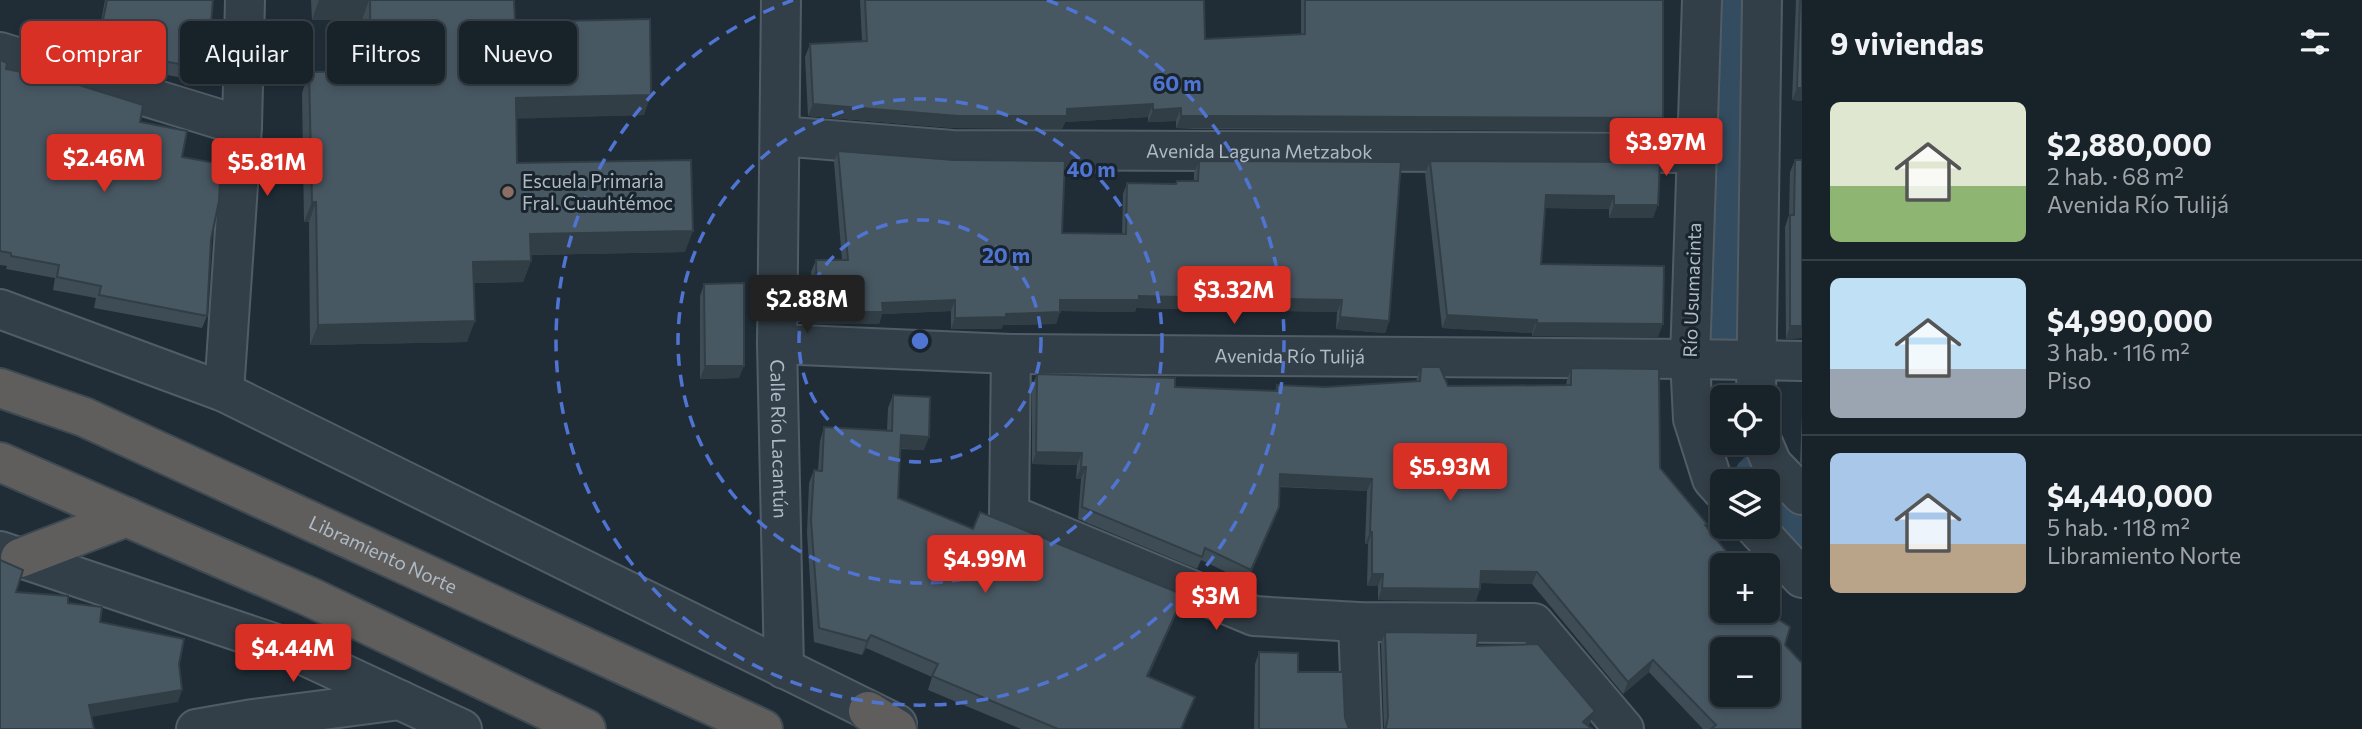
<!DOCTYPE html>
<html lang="es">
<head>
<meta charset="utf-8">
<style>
  body { margin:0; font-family:Commissioner,sans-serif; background:#252f35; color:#f1f3f6; height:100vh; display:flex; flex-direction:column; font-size:26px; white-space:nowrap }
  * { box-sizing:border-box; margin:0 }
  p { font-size:23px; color:#9fa4a8 }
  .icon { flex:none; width:38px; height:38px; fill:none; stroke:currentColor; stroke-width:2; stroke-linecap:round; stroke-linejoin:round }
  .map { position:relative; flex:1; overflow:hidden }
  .panel { display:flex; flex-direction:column; background:#182229; width:560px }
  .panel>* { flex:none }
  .guide { position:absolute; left:21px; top:21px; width:665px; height:63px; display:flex; gap:14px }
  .fabs { position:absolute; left:1710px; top:385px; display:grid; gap:14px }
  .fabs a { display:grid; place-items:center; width:70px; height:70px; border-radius:10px; background:#182229; box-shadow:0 4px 10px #0003,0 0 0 2px #363f46; font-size:35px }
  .price { position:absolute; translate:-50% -60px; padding:0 16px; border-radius:7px; background:#d93025; color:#fff; font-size:23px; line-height:46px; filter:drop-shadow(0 2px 4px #0008) }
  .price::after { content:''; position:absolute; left:50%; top:42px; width:21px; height:16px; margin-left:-10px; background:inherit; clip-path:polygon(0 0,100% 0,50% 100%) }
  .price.current { background:#222; color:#fff }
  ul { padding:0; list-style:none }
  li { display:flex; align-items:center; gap:21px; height:175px; padding:0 28px }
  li+li { border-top:2px solid #363f46 }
  li span { display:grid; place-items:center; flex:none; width:196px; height:140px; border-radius:10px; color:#555 }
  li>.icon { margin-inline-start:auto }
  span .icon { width:84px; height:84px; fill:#fffc; stroke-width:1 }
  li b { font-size:30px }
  h2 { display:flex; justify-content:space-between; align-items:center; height:84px; padding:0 28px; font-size:30px }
  .chip { padding:0 24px; border-radius:10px; background:#182229; box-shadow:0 4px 10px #0003,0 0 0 2px #363f46; font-size:24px; line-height:63px }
  .chip.current { background:#d93025; color:#fff }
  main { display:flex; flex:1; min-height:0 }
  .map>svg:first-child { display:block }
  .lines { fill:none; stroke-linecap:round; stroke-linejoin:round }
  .river { stroke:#334c5f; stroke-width:74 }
  .minor-casing { stroke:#515d66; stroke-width:42 }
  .tertiary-casing { stroke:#515d66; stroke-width:42 }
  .trunk-casing { stroke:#3e4a52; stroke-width:42 }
  .minor { stroke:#333f48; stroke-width:38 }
  .tertiary { stroke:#333f48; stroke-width:38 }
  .trunk { stroke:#605e5c; stroke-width:38 }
  .wall { fill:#3e4c55 }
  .shaded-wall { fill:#323e45 }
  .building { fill:#485863; stroke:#323e45; stroke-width:2; fill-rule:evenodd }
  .ring { fill:none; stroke:#5074d1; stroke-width:3.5; stroke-dasharray:12 9 }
  .education-dot { fill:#8d6e63; stroke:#19242c; stroke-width:2.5 }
  .labels { text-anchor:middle; stroke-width:6; stroke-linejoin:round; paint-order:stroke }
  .street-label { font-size:19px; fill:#aebac5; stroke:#19242c }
  .poi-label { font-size:19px; fill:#aebac5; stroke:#19242c; text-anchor:start }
  .centre { fill:#5074d1; stroke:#19242c; stroke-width:3.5 }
  .ring-label { font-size:21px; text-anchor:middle; font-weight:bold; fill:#5074d1; stroke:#19242c; stroke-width:6; stroke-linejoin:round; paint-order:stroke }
</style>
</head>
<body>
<main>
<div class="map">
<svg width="1802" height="729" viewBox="0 0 1802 729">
  <rect width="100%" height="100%" fill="#202d37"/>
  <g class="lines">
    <!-- river -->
    <g class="river">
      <polyline points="1721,325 1733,0"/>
      <polyline points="1768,486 1802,527"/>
    </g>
    <defs>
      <g id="minor">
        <path id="s1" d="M 781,0 L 777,344 L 784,669"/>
        <polyline points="0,52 242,126"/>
        <path id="s2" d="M 780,136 L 952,150 L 1697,153"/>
        <path id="s3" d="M 777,344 L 1011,354 L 1690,359"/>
        <polyline points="1011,354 1009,514 1254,616 1358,622 1534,623 1624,729"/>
        <polyline points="224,392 242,126 245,0"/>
        <polyline points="1358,622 1362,729"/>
        <polyline points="196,729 253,719 400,700"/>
      </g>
      <g id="tertiary">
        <polyline points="1702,0 1690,359 1693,419 1712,479 1722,490"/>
        <polyline points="0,309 224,392 897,724"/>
        <polyline points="1690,359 1802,361"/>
        <polyline points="1756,397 1762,0"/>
        <polyline points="1763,443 1772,464 1802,495"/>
        <polyline points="1755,527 1802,578"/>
        <polyline points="0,551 288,648 462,729"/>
      </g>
      <g id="trunk">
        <path id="s4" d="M 0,388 L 84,417 L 763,729"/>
        <polyline points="0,462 310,597 586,729"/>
        <polyline points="20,558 127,517"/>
        <polyline points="868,711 897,729"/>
      </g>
    </defs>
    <!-- minor casing -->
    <use href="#minor" class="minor-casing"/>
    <!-- tertiary casing -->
    <use href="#tertiary" class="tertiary-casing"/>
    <!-- trunk casing -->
    <use href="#trunk" class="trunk-casing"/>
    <!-- minor -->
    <use href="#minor" class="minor"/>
    <!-- tertiary -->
    <use href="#tertiary" class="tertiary"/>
    <!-- trunk -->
    <use href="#trunk" class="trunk"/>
  </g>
  <!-- wall -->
  <g class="wall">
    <polygon points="105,0 213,0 207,69 203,82 147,71 146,74 94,58"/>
    <polygon points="311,0 514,0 515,22 644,115 517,118 517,163 685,252 531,255 531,261 523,282 474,283 467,342 310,345 309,222 304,222 302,93 309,72 363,71 362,20 312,20"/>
    <polygon points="860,0 1204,0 1205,39 1301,35 1301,0 1663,0 1658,131 1196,129 1176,128 1176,121 1148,122 1148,117 1065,122 1062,129 953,128 808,116 805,57 810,44 862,41"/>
    <polygon points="1796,0 1802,0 1802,101 1792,100"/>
    <polygon points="0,60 6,69 140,122 182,157 211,239 207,316 202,328 94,308 96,298 53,290 55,278 6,269 7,266 0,265"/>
    <polygon points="838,151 1062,233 1122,234 1123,194 1127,183 1176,184 1194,181 1194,173 1199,161 1389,321 1385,333 1336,329 1337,312 1136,308 1135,312 1060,311 1056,324 1003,325 1001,329 951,329 951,311 882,314 879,324 813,324 811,272 816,260 842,260 834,162"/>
    <polygon points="1795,160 1802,338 1786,339 1785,227 1789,215 1790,172"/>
    <polygon points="1430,161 1660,162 1653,218 1609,218 1609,209 1545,208 1541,264 1658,337 1532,336 1532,333 1442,328 1425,174"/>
    <polygon points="704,284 739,378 700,379 700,296"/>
    <polygon points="1421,367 1448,386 1566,385 1567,380 1571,368 1660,468 1706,526 1722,565 1785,645 1802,729 1703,729 1649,672 1623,694 1532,584 1480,583 1476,601 1378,600 1378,586 1367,586 1368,544 1365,544 1367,491 1279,487 1279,507 1247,582 1201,560 1197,569 1078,519 1081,479 1076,479 1077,465 1032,464 1032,386 1037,374 1175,387 1275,391 1277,385 1325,387 1416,381"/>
    <polygon points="893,395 924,450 901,449 898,498 973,529 1179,608 1148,677 1195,697 1182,729 1021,729 928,690 932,677 866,648 862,655 814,642 807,533 809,483 814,470 818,470 820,441 824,427 887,430 888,408"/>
    <polygon points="1802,415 1802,464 1800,462"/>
    <polygon points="1385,632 1477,646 1590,723 1588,726 1384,729 1381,644"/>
    <polygon points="1259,652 1298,672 1345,718 1349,729 1254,729 1255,664"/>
  </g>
  <!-- shaded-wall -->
  <g class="shaded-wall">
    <polygon points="319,0 369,0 362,20 312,20"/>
    <polygon points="1797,88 1802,88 1802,101 1792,100"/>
    <polygon points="651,95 644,115 509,119 516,98"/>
    <polygon points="813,104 1067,109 1153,104 1148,117 1065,122 1062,129 953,128 808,116"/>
    <polygon points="1181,108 1176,121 1148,122 1153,110"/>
    <polygon points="1181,116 1663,118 1658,131 1176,128"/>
    <polygon points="1546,195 1614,196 1609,209 1541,208"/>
    <polygon points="312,202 316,202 309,222 304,222"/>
    <polygon points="1614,205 1658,205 1653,218 1609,218"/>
    <polygon points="693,231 685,252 523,255 530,234"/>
    <polygon points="531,261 523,282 466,283 473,262"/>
    <polygon points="1139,296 1342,300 1337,312 1136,308 1135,312 1056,311 1060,300"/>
    <polygon points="955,300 951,311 882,314 879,324 813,324 817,312 882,303"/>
    <polygon points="1060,312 1056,324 1003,325 1001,329 951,329 955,318 1006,314"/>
    <polygon points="1447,315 1537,320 1532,333 1442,328"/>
    <polygon points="1340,317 1389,321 1385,333 1336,329"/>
    <polygon points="475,321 467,342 310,345 318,325"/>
    <polygon points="1537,323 1663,324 1658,337 1532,336"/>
    <polygon points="1790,326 1802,326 1802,338 1786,339"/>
    <polygon points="705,366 744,366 739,378 700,379"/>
    <polygon points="901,435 929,437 924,450 896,448"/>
    <polygon points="1036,452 1082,453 1077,465 1032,464"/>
    <polygon points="1081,467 1086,467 1081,479 1076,479"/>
    <polygon points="1280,474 1372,479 1367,491 1275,486"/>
    <polygon points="1279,507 1275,519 1247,582 1251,570"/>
    <polygon points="1370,532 1372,532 1368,544 1365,544"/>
    <polygon points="1481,571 1537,572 1532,584 1477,583"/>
    <polygon points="1372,574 1383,574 1378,586 1367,586"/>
    <polygon points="1382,588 1480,589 1476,601 1378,600"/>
    <polygon points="1184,595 1179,608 1142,690 1147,676"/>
    <polygon points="871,635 866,648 862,655 867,641"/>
    <polygon points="1653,660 1649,672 1623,694 1628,682"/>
    <polygon points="182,690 178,702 85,718 89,705"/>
    <polygon points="1595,711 1590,723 1584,729 1583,722"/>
  </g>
  <!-- building -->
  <g class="building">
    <polygon points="107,0 213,0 207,69 152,59 151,61 98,45"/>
    <polygon points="370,0 514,0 515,22 650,19 651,95 516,98 517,163 691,160 693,231 530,234 531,261 473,262 475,321 318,325 316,202 312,202 309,72 371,71"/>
    <polygon points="865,0 1204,0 1205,39 1305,34 1305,0 1663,0 1663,118 1200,116 1181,116 1181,108 1153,110 1153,104 1067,109 1067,116 958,116 813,104 810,44 867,41"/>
    <polygon points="1800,0 1802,0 1802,88 1797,88"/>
    <polygon points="0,60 7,63 6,69 63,80 143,105 140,122 187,131 182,157 221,164 219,201 211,239 207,316 99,295 101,286 57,277 59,265 11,256 11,253 0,251"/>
    <polygon points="838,151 954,160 1065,161 1062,233 1126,234 1127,183 1176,184 1177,181 1198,181 1199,161 1401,162 1389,321 1340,317 1342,300 1180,297 1139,296 1139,300 1060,300 1060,312 1006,314 1006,317 955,318 955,300 882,303 883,312 817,312 816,260 848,260"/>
    <polygon points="1795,160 1802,160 1802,326 1790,326 1790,215 1794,215"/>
    <polygon points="1430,161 1660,162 1658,205 1614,205 1614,196 1546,195 1541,264 1664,266 1663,324 1537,323 1537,320 1447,315"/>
    <polygon points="744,283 744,366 705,366 704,284"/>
    <path d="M 1421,367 L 1440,367 L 1448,386 L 1571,385 L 1571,368 L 1659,369 L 1660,468 L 1707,524 L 1705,525 L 1737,565 L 1722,565 L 1722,611 L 1766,611 L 1790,627 L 1785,645 L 1802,663 L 1802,729 L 1711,729 L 1716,725 L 1653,660 L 1628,682 L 1537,572 L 1481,571 L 1480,589 L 1382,588 L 1383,574 L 1372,574 L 1372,532 L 1370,532 L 1372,479 L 1280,474 L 1279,507 L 1251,570 L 1205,548 L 1202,557 L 1082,507 L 1086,467 L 1081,467 L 1082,453 L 1036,452 L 1037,374 L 1175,378 L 1175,387 L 1277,391 L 1277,385 L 1325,387 L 1420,381 ZM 1722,649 L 1768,649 L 1768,695 L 1722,695 Z"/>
    <polygon points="893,395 930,397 929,437 901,435 898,498 973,529 980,512 1184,595 1147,676 1195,697 1181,729 1058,729 932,676 938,664 871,635 867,641 819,628 811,520 814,470 822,471 824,427 892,431"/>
    <polygon points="0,560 23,570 16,592 68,596 68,603 102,607 100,622 184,639 179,664 182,690 89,705 94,729 0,729"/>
    <polygon points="1385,632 1478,633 1477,646 1538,644 1595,711 1583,722 1592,729 1384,729 1386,727 1388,717"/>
    <polygon points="1259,652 1298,653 1298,672 1343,672 1345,718 1349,729 1259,729"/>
  </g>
  <!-- distance rings -->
  <g class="ring">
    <circle cx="920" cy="341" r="121"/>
    <circle cx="920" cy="341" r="242"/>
    <path d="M1047 0A364 364 0 1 1 793 0"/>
  </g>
  <!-- markers -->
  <circle class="education-dot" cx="508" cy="192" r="7"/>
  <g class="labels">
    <!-- street labels -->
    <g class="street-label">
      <text dy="7" stroke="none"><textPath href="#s2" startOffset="480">Avenida Laguna Metzabok</textPath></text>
      <text transform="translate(1692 290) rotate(-88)" y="7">Río Usumacinta</text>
      <text dy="7" stroke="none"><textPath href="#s3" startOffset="513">Avenida Río Tulijá</textPath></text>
      <text dy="7" stroke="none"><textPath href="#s1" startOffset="439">Calle Río Lacantún</textPath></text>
      <text dy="7" stroke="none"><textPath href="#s4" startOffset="418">Libramiento Norte</textPath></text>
    </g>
    <!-- poi labels -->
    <g class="poi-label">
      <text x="522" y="188">Escuela Primaria<tspan x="522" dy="22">Fral. Cuauhtémoc</tspan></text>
    </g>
  </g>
  <circle cx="920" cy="341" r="10" class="centre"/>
  <g class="ring-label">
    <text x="1177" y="91">60 m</text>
    <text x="1091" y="177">40 m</text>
    <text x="1006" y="263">20 m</text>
  </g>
</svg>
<div class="fabs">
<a><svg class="icon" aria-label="locate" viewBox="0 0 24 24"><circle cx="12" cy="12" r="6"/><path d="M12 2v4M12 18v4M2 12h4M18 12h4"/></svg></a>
<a><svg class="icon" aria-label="layers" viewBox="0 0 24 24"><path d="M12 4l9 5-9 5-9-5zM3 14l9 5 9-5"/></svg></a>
<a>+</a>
<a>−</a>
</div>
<b class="price" style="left:1666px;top:178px">$3.97M</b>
<b class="price" style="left:104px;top:194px">$2.46M</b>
<b class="price" style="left:267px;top:198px">$5.81M</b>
<b class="price" style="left:1234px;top:326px">$3.32M</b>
<b class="price current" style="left:807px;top:335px">$2.88M</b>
<b class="price" style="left:1450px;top:503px">$5.93M</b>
<b class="price" style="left:985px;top:595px">$4.99M</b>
<b class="price" style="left:1216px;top:632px">$3M</b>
<b class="price" style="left:293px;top:684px">$4.44M</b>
<div class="guide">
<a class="chip current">Comprar</a>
<a class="chip">Alquilar</a>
<a class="chip">Filtros</a>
<a class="chip">Nuevo</a>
</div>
</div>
<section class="panel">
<h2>9 viviendas<svg class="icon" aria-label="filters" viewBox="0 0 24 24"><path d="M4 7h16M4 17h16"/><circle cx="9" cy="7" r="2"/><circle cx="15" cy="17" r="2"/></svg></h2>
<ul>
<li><span style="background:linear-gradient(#dfe7d0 60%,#8fb573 0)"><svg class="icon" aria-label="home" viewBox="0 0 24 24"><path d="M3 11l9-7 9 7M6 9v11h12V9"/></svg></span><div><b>$2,880,000</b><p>2 hab. · 68 m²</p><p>Avenida Río Tulijá</p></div></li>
<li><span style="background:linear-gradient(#bfe0f5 65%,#9aa5b1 0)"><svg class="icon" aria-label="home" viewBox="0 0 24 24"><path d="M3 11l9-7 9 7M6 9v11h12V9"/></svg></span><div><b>$4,990,000</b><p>3 hab. · 116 m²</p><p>Piso</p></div></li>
<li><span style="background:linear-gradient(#a9c7e8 65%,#b9a48a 0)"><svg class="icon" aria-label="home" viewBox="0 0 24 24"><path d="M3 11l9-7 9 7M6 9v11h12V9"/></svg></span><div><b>$4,440,000</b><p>5 hab. · 118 m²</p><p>Libramiento Norte</p></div></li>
</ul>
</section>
</main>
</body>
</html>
